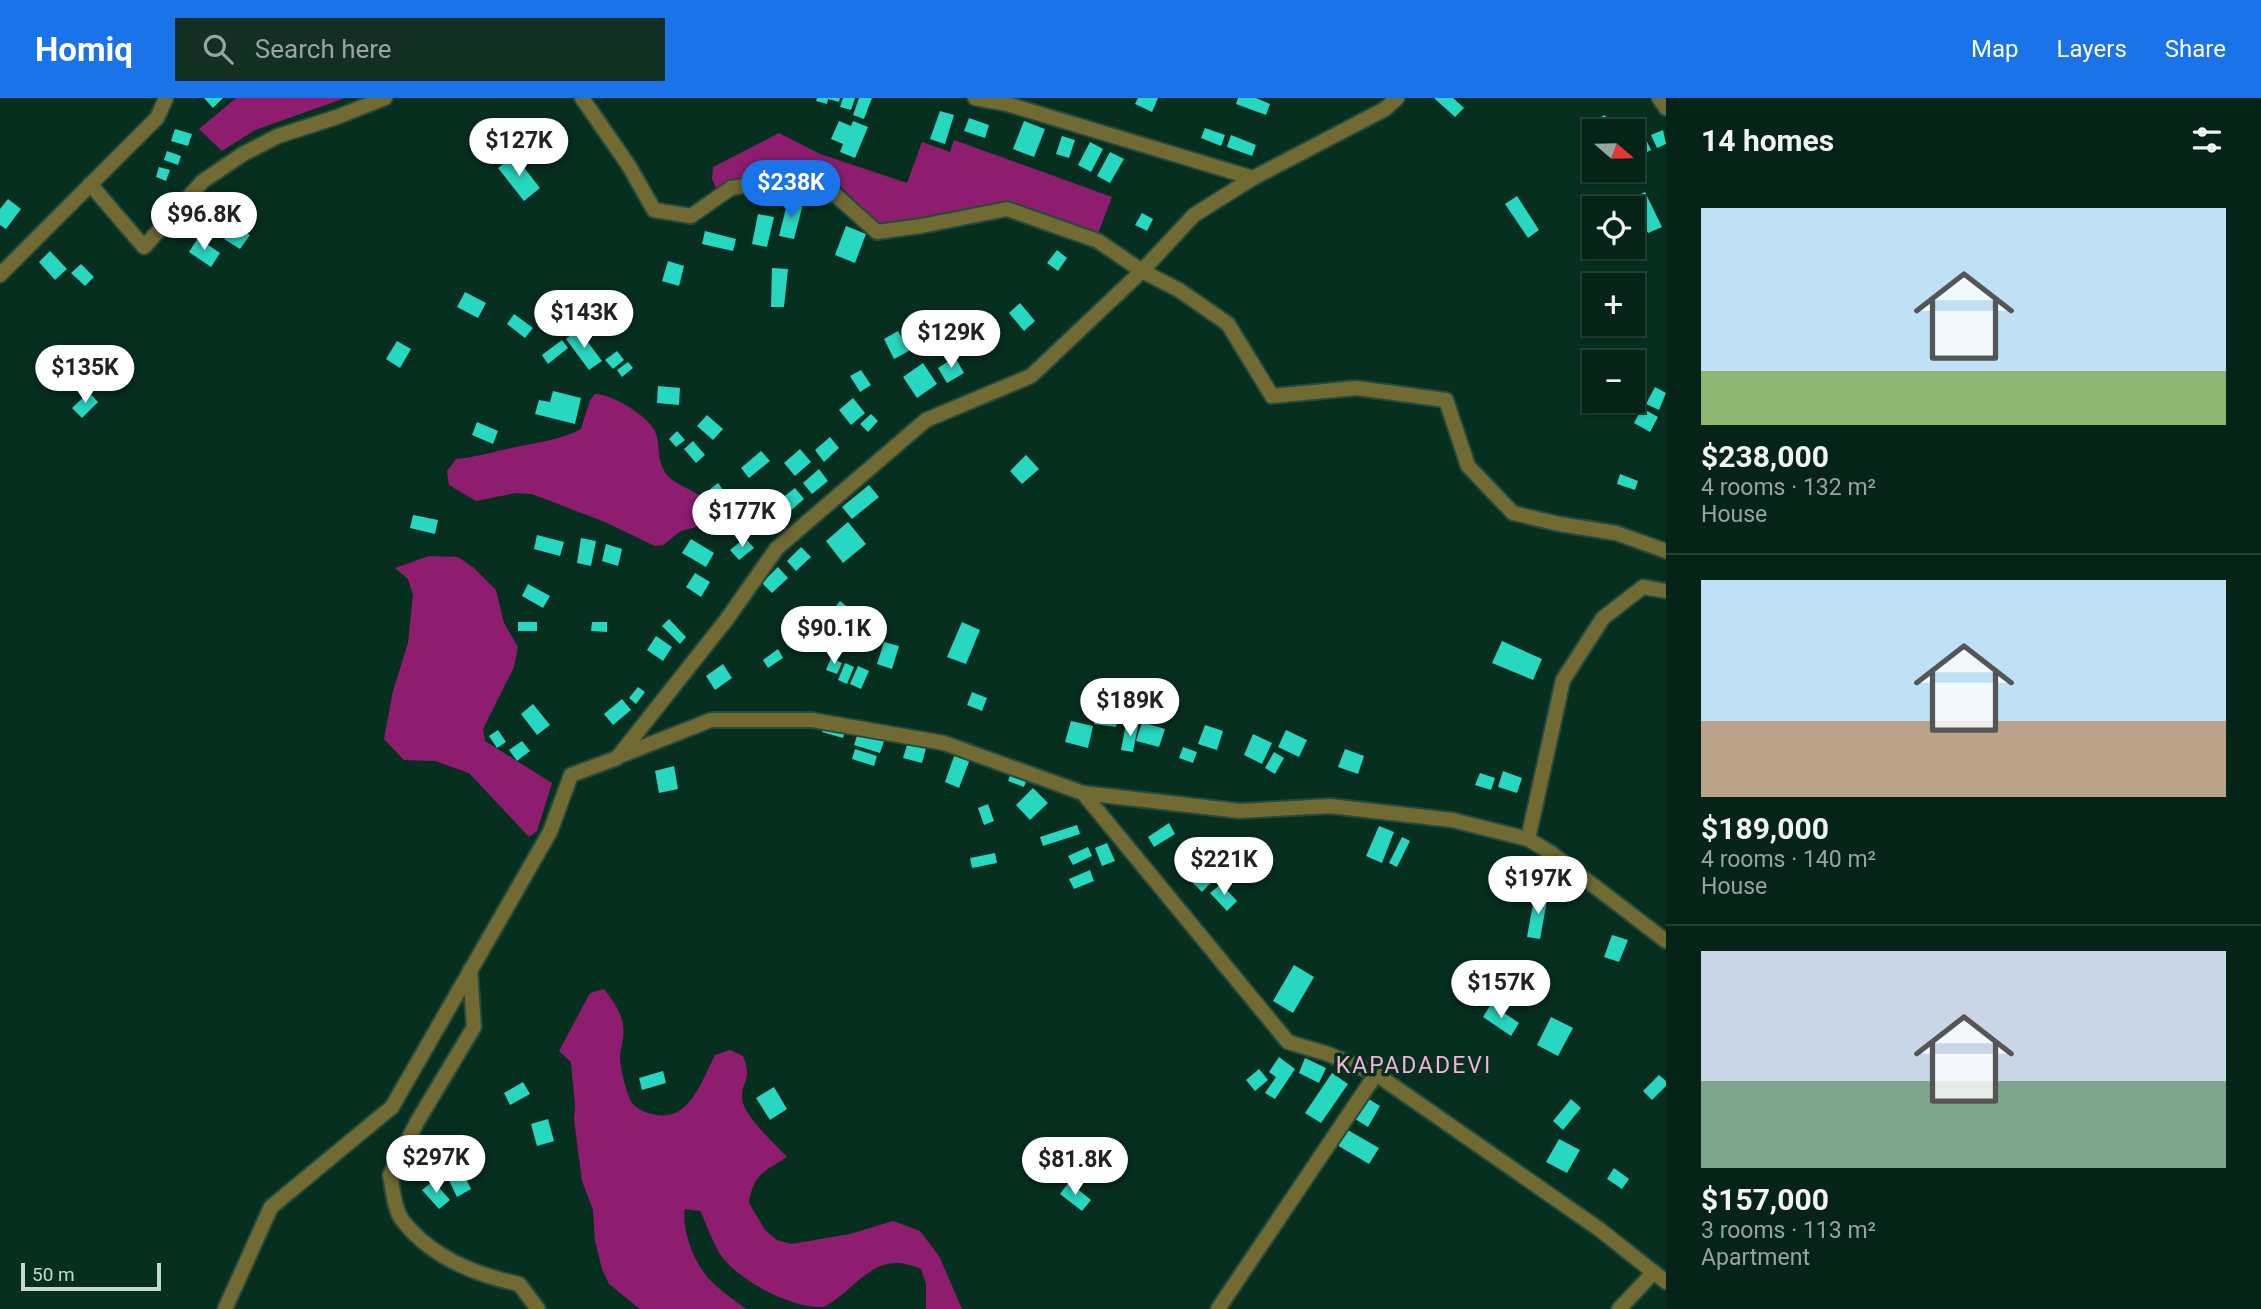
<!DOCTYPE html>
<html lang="en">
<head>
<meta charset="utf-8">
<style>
  body { margin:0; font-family:Roboto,sans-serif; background:#132f24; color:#f1f3f6; height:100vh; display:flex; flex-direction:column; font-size:26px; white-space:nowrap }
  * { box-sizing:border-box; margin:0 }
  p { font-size:23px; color:#97a4a1 }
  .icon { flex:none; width:38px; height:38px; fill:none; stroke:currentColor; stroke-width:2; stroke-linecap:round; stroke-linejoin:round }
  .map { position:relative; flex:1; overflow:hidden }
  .side { display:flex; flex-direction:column; background:#052317; width:595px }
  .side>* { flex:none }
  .needle { width:46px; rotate:110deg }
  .buttons { position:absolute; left:1582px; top:21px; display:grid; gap:14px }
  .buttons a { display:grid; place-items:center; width:63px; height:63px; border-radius:0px; background:#052317; box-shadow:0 2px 5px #0004,0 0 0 2px #264036; font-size:35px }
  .scale { position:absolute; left:21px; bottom:18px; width:140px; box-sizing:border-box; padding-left:7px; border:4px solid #c5dace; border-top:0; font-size:19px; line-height:24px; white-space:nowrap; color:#c5dace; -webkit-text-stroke:5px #072f1f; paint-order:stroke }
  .price { position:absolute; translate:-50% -60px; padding:0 16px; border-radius:24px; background:#fff; color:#222; font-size:23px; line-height:46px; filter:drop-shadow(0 2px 4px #0008) }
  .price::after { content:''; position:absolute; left:50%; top:42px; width:21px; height:16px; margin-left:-10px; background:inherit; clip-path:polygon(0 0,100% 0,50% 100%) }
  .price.selected { background:#1a73e8; color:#fff }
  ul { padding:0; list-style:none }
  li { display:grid; align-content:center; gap:14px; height:371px; padding:0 35px }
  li+li { border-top:2px solid #264036 }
  li span { display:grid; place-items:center; height:217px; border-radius:0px; color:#555 }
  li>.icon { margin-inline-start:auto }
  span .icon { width:126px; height:126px; fill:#fffc; stroke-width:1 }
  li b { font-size:30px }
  h2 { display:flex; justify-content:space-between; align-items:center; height:84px; padding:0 35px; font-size:30px }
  header { display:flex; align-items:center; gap:42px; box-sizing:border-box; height:98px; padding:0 35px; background:#1a73e8; color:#fff }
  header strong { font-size:33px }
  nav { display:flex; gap:38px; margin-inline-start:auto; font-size:24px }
  .search { width:490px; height:63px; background:#132f24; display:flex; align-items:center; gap:18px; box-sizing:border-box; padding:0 24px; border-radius:0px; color:#97a4a1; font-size:26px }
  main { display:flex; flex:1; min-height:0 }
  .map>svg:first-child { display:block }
  .forest { fill:#8e1d70 }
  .building { fill:#28d7c0 }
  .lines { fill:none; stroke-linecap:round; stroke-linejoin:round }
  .street-casing { stroke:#254a3b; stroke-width:18 }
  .street { stroke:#716a32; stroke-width:14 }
  .labels { text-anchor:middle; stroke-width:7; stroke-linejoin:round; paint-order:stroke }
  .quarter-label { font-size:23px; letter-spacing:2px; fill:#f7b0dc; stroke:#072f1f }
</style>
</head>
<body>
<header>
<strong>Homiq</strong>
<div class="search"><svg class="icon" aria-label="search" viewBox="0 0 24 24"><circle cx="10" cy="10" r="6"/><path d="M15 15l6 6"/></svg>Search here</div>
<nav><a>Map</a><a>Layers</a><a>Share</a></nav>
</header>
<main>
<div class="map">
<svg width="1666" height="1211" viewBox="0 0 1666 1211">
  <rect width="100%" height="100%" fill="#072f1f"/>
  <!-- forest -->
  <g class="forest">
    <polygon points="236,0 345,0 255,32 222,53 199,31"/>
    <polygon points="779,35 820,56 907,85 922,44 950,54 954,42 1112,99 1097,138 1007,107 918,124 880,127 834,82 787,75 716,90 712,81 713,69"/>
    <path d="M 595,296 C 612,296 651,319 656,336 C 661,352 656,364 668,378 C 681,393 710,392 708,418 L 696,429 L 681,433 L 663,447 L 655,448 L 605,424 L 532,396 L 516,395 L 476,403 L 449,387 L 447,373 L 456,361 C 478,359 495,353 516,349 C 538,344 561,342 581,331 L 590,302 Z"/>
    <polygon points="429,458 458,459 474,470 496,492 504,525 518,549 514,569 483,631 485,643 552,685 537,733 529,739 469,675 435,663 404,662 384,641 393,593 408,545 413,497 408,481 395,470"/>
    <path d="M 604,891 C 612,902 622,914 623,928 C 625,939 620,950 620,960 C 620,970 627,999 633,1006 C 639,1013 649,1016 657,1017 C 690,1023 703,980 715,957 L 730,952 L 743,958 C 753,983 741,982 742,1001 C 744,1018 775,1046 787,1059 C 764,1074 753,1076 749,1105 L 765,1132 L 777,1142 L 791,1146 L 850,1136 L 893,1123 L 920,1133 L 939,1158 L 962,1211 L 926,1211 L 926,1186 L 921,1171 C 874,1150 859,1190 824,1209 C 792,1211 737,1182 720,1156 C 712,1143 707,1127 700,1113 L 685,1111 C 681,1132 695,1167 711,1183 C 721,1193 734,1202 746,1211 L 640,1211 L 609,1186 L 602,1171 L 595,1143 L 593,1112 L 582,1083 L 574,1022 L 575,1008 L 571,964 L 559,953 L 590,895 Z"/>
  </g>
  <!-- building -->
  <g class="building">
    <polygon points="204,0 223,0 213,10"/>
    <polygon points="817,0 840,0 839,4 828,1 827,6 816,3"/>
    <polygon points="843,0 855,0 851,12 840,9"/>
    <polygon points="859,0 872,0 864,21 853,17"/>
    <polygon points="1138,0 1158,0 1152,14 1135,6"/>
    <polygon points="1238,0 1256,0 1270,6 1266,17 1236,6"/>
    <polygon points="1434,0 1453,0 1464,10 1455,19"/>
    <polygon points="940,13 954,17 945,46 930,41"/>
    <polygon points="1605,17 1612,32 1592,33 1588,25"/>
    <polygon points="969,20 989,27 985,40 964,33"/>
    <polygon points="1637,22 1651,52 1633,61 1633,33 1614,33"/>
    <polygon points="839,23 851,28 853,23 868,29 855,60 840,54 843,46 831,41"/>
    <polygon points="1024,23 1045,31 1034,59 1013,51"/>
    <polygon points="1205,30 1225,37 1221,48 1201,40"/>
    <polygon points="175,31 192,36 188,48 171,43"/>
    <polygon points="1663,32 1666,46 1657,50 1651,37"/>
    <polygon points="1231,37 1256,47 1252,58 1227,49"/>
    <polygon points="1062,38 1075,42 1069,60 1056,56"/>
    <polygon points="1090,44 1103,51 1091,74 1078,67"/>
    <polygon points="167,53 181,58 178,67 164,62"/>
    <polygon points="1110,54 1124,61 1110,85 1097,78"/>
    <polygon points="514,57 540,90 524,103 498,70"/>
    <polygon points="159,69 170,72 166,83 156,79"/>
    <polygon points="1645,94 1662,129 1648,135 1631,101"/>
    <polygon points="1517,98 1539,132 1528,140 1505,106"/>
    <polygon points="8,101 21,111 6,131 0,127 0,111"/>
    <polygon points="788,102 803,106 794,141 779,138"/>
    <polygon points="1142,115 1153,121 1147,133 1135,127"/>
    <polygon points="758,116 774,119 767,149 752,146"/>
    <polygon points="234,126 250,137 240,151 224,141"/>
    <polygon points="846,128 866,136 855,165 835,157"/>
    <polygon points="705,133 736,141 733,153 702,146"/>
    <polygon points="198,140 220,155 211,169 189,154"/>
    <polygon points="1057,152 1067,160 1058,173 1047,165"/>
    <polygon points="50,153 67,171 55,182 39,164"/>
    <polygon points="668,163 684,168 679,188 662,183"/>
    <polygon points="81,166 94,179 85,188 71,175"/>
    <polygon points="772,170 788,171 784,209 771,209"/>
    <polygon points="465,194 486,205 478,220 457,209"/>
    <polygon points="1020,205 1035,223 1024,233 1009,215"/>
    <polygon points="514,216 533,230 525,240 507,226"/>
    <polygon points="578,231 602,263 589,272 566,241"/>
    <polygon points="898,233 909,253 894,261 884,241"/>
    <polygon points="562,242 568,250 548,266 542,257"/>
    <polygon points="397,243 411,251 400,270 386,261"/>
    <polygon points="617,253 624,262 613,271 605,262"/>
    <polygon points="955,259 964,275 947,285 938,270"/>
    <polygon points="628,264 633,270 622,279 617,272"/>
    <polygon points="923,265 937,286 917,300 903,279"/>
    <polygon points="861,272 871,287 860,294 850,278"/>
    <polygon points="658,288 680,290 679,307 657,305"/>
    <polygon points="1655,289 1666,295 1659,312 1646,306"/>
    <polygon points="553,293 581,300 575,326 535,316 539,302 550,304"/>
    <polygon points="89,294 98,304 82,320 72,310"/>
    <polygon points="853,300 865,315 851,327 839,312"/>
    <polygon points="1642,310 1658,319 1650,334 1634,325"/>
    <polygon points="871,316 878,323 868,334 860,326"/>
    <polygon points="707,317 723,331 713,342 697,328"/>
    <polygon points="477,324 498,333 493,346 472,337"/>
    <polygon points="677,333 685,342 676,349 669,341"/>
    <polygon points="830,339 839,350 824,364 815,352"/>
    <polygon points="693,343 705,357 696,365 684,351"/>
    <polygon points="800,351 811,364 795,378 784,365"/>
    <polygon points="761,353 770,363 749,380 741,370"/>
    <polygon points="1026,357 1039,371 1022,386 1010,373"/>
    <polygon points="819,371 828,383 812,396 803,385"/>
    <polygon points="1620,376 1638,383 1635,392 1617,386"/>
    <polygon points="718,385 730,401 721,408 709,392"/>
    <polygon points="869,387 879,399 852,421 842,409"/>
    <polygon points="795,390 804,401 787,416 777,404"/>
    <polygon points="727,414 732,420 717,431 713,425"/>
    <polygon points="413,417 438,422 435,436 410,430"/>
    <polygon points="848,424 866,446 843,465 826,443"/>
    <polygon points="537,437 564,444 560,458 534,451"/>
    <polygon points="581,440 596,443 591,468 577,465"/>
    <polygon points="745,440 754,450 739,462 730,452"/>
    <polygon points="691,441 714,455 706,469 682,455"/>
    <polygon points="606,446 622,451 618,468 602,463"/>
    <polygon points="801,449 811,459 796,473 787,463"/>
    <polygon points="778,469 788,480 772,495 762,485"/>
    <polygon points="695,475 710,484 701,499 686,489"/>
    <polygon points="528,486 550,498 543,510 522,498"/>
    <polygon points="840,503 850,511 836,527 827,519"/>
    <polygon points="814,508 826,520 810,536 799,525"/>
    <polygon points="669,521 686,539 680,546 662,528"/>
    <rect x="518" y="524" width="19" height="9"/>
    <polygon points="592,524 607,524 607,534 591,533"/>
    <polygon points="962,524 980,532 966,566 947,559"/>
    <polygon points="656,538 672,549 663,563 647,552"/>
    <polygon points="1502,543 1542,561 1533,582 1492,565"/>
    <polygon points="884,544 899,548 892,571 877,566"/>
    <polygon points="778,551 783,560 768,570 763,562"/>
    <polygon points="831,560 842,565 837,576 826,572"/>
    <polygon points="845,565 854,569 847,586 838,582"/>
    <polygon points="723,566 732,580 715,592 706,578"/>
    <polygon points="858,568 869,573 861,591 850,586"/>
    <polygon points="638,589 645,594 636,606 629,600"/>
    <polygon points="972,594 987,600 982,613 967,607"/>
    <polygon points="622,601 631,612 613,627 604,616"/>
    <polygon points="533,606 550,627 537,637 521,616"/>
    <polygon points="1096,610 1119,613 1116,629 1094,626"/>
    <polygon points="826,620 847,627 843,640 822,634"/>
    <polygon points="1071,623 1093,628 1088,650 1065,644"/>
    <polygon points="1142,624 1165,631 1159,649 1136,643"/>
    <polygon points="1126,626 1138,628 1133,654 1121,652"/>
    <polygon points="1205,627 1223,633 1217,652 1198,646"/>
    <polygon points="498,632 506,644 497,650 489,638"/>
    <polygon points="859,632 885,640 880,655 854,647"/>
    <polygon points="1286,632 1307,642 1299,659 1278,649"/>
    <polygon points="1253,636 1272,645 1262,666 1244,657"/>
    <polygon points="522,643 530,653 517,663 509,652"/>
    <polygon points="908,644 926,650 922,665 903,660"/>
    <polygon points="1183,649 1197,654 1193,665 1179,660"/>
    <polygon points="957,650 972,656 959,690 945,684"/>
    <polygon points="855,651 877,658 874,668 852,661"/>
    <polygon points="1345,651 1364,658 1358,676 1338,669"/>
    <polygon points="1274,654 1284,660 1275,676 1265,670"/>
    <polygon points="674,668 678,691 659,695 655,673"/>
    <polygon points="1013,670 1029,676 1024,689 1008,683"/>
    <polygon points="1503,673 1522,680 1517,695 1498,689"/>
    <polygon points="1480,675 1495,680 1491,692 1475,687"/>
    <polygon points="1033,690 1048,705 1030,722 1016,707"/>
    <polygon points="988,706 994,723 984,727 978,710"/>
    <polygon points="1169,725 1175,736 1154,749 1148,739"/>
    <polygon points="1077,727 1080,736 1043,748 1040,739"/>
    <polygon points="1379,728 1394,734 1382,765 1366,758"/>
    <polygon points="1402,739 1410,743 1397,769 1389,765"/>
    <polygon points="1107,745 1115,763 1102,768 1095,750"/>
    <polygon points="1191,745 1201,758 1185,770 1175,757"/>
    <polygon points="1088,749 1092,758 1073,767 1068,758"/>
    <polygon points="995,755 997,765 972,770 970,760"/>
    <polygon points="1212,766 1221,774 1202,794 1193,785"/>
    <polygon points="1090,772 1094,783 1074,791 1069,781"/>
    <polygon points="1221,786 1237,803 1227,813 1210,795"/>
    <polygon points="1535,795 1548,797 1540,841 1527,839"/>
    <polygon points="1612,837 1628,842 1619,864 1604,859"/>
    <polygon points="1294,867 1314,879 1293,915 1273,903"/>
    <polygon points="1491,906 1519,925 1511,938 1483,919"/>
    <polygon points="1551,919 1573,930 1558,958 1537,947"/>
    <polygon points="1279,959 1295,971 1275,1001 1265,995 1276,979 1269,974"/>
    <polygon points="1305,960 1326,970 1319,985 1299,975"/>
    <polygon points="1259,971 1268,982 1255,993 1246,982"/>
    <polygon points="663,973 666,985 642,992 639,980"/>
    <polygon points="1332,975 1348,986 1321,1025 1305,1015"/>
    <polygon points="1659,977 1666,983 1666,988 1652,1002 1643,993"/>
    <polygon points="523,984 530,996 510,1007 504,995"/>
    <polygon points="774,989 787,1011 770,1022 756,1000"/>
    <polygon points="1367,1000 1380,1008 1368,1029 1355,1021"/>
    <polygon points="1571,1001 1581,1010 1563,1032 1553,1023"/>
    <polygon points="548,1021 554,1043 537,1048 531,1026"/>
    <polygon points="1346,1031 1379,1050 1369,1066 1337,1047"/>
    <polygon points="1559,1041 1580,1052 1567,1075 1546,1064"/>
    <polygon points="423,1065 431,1074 424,1080 417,1071"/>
    <polygon points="460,1069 471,1091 457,1099 446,1076"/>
    <polygon points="1614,1070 1629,1081 1622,1091 1607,1081"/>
    <polygon points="433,1083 450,1102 439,1111 422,1092"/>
    <polygon points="1069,1084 1091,1102 1082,1113 1060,1096"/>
  </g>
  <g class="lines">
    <defs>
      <g id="street">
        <polyline points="582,0 629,68 654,112 691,118 731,90 783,82 822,85 877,134 921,128 1007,111 1098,143 1142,173 1179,192 1228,226 1272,298 1356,290 1446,302 1468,368 1513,415 1559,426 1616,435 1666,453"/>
        <polyline points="975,0 1007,6 1253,80"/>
        <polyline points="1659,0 1666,10"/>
        <polyline points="90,86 144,149 203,83 243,56 278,38 337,19 385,0"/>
        <polyline points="0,177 157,20 166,0"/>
        <polyline points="617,659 711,622 812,622 944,645 1083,695 1240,713 1330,708 1452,722 1528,741 1551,755 1666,843"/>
        <polyline points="1083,695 1288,944 1328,956 1376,976 1599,1131 1666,1184"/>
        <polyline points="1528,741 1563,582 1603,520 1643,489 1666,493"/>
        <path d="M 470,872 L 474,929 L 417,1024 L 390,1077 C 393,1090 394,1113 403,1123 C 431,1159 476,1177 519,1186 L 538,1211"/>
        <polyline points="225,1211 271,1109 392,1009 550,734 571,677 617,660 727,521 777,450 926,322 1031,278 1142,173 1194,117 1253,80 1385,11 1397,0"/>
        <polyline points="1218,1211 1376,976"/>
        <polyline points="1619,1211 1654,1174"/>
      </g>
    </defs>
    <!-- street casing -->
    <use href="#street" class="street-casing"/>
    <!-- street -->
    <use href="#street" class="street"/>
  </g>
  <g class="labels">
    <!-- quarter labels -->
    <g class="quarter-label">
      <text x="1414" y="975">KAPADADEVI</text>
    </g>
  </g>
</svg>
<div class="buttons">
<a><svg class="needle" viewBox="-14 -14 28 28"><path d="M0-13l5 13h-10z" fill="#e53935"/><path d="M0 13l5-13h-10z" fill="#97a4a1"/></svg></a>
<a><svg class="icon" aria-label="locate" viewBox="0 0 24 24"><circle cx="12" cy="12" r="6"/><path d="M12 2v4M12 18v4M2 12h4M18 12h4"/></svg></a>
<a>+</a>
<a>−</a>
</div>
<div class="scale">50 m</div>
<b class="price" style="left:519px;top:80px">$127K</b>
<b class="price selected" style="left:791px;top:122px">$238K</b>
<b class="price" style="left:204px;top:154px">$96.8K</b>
<b class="price" style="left:584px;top:252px">$143K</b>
<b class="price" style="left:951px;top:272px">$129K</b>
<b class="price" style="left:85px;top:307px">$135K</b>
<b class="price" style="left:742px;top:451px">$177K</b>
<b class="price" style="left:834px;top:568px">$90.1K</b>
<b class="price" style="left:1130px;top:640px">$189K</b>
<b class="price" style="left:1224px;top:799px">$221K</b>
<b class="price" style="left:1538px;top:818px">$197K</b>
<b class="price" style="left:1501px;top:922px">$157K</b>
<b class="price" style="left:436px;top:1097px">$297K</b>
<b class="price" style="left:1075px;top:1099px">$81.8K</b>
</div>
<section class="side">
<h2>14 homes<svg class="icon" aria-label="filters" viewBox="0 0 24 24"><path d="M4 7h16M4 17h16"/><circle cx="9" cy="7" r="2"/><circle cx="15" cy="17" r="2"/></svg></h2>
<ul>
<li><span style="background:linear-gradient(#bfe0f5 75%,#8fb573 0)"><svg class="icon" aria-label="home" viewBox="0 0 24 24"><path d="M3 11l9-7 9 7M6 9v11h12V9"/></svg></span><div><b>$238,000</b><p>4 rooms · 132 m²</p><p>House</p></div></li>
<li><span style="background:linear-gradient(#bfe0f5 65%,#b9a48a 0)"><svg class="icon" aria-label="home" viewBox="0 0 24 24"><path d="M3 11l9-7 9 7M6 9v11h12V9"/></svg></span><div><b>$189,000</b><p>4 rooms · 140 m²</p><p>House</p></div></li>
<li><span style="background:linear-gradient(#c9d6e8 60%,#7fa58c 0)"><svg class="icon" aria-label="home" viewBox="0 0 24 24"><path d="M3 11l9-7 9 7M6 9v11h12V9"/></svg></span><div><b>$157,000</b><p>3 rooms · 113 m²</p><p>Apartment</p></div></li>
</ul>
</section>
</main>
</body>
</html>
